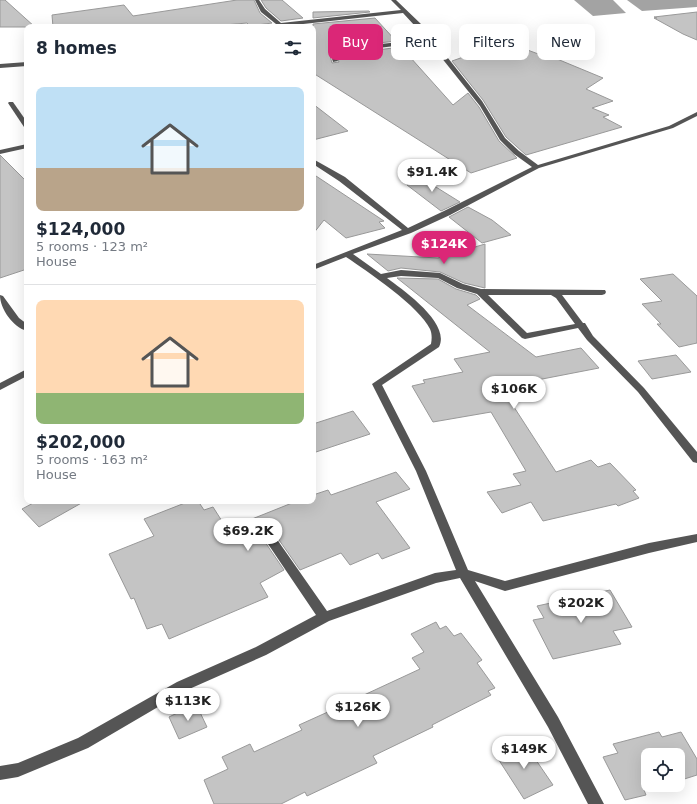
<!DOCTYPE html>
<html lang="en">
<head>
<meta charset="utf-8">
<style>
  body { margin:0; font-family:"DejaVu Sans",sans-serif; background:#f6f6f7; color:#1f2937; height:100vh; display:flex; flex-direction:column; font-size:15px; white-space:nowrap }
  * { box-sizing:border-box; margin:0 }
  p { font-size:13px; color:#747a83 }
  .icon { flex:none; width:22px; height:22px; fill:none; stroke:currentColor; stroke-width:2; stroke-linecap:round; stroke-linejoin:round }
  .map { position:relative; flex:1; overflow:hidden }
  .details { position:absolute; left:24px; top:24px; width:292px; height:480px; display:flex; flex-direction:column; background:#fff; border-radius:8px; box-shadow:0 4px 16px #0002 }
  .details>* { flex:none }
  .top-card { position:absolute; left:328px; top:24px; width:309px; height:36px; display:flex; gap:8px }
  .tools { position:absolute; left:641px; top:748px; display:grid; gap:8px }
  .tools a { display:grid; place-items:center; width:44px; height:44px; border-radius:8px; background:#fff; box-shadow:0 4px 16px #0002; font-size:20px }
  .price { position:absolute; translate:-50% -34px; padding:0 9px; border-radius:14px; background:#fff; color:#222; font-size:13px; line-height:26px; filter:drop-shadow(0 1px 2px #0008) }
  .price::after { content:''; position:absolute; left:50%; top:24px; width:12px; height:9px; margin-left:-6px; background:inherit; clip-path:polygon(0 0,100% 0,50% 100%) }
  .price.active { background:#db2777; color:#fff }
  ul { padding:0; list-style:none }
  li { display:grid; align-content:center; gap:8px; height:212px; padding:0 12px }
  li+li { border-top:1px solid #e0e1e3 }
  li span { display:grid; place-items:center; height:124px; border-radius:8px; color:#555 }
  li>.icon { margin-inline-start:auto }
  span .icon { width:72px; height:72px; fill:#fffc; stroke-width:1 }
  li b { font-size:17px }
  h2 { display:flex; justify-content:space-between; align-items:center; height:48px; padding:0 12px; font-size:17px }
  .chip { padding:0 14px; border-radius:8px; background:#fff; box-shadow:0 4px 16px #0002; font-size:14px; line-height:36px }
  .chip.active { background:#db2777; color:#fff }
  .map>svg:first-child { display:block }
  .water { fill:#a3a3a3 }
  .building { fill:#c4c4c4; stroke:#999 }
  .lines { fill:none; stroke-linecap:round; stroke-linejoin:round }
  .minor { fill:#555; fill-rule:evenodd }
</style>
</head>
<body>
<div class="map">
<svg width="697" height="804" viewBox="0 0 697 804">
  <rect width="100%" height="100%" fill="#fff"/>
  <!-- water -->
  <g class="water">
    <polygon points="574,0 613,0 626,13 593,16"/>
    <polygon points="627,0 697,0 697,7 642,11"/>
  </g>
  <!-- building -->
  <g class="building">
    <polygon points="0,0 5,0 35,27 0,27"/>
    <polygon points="237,0 254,0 260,13 272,23 250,26 247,23 202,27 53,27 52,15 124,5 133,16"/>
    <polygon points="261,0 282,0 303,18 281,21 266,8"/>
    <polygon points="369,11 370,12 313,18 313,12"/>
    <polygon points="697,12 697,40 683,34 654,18 657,18 654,17"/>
    <polygon points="375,18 396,41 344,47 330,51 329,52 332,63 339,62 337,55 401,47 453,105 468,93 479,107 499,141 517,158 471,173 313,73 313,24"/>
    <polygon points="506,42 541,55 545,54 603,78 586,89 613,101 592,108 609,115 603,117 622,127 526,155 506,137 483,100 452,61"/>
    <polygon points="313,104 348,131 313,140"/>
    <polygon points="0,155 27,182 27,269 0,278"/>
    <polygon points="313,174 384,221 379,222 385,228 346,238 324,220 313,234"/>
    <polygon points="415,174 460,202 441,211 407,185"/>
    <polygon points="468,207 492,220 511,235 482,243 449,217"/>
    <polygon points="485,244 485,288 464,283 440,272 401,268 388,271 367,254 438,258"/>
    <polygon points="673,274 697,296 697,343 679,347 657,324 661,324 642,304 662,301 640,279"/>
    <polygon points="397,278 438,279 456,289 476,295 480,299 467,305 536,357 581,348 599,368 501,387 556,472 591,460 598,467 610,463 636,490 633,491 639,498 618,506 616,504 543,521 531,502 502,513 487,492 521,485 513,474 526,471 491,412 433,422 412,386 425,383 423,380 463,372 454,359 490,352"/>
    <polygon points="676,355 691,372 652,379 638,361"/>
    <polygon points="353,411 370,434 313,453 313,424"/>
    <polygon points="396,472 410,489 376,502 410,548 382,559 378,553 350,565 341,553 300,570 277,537 272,536 268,537 265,542 284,570 260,583 268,597 169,639 162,624 147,629 134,598 131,599 109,554 154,536 144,519 190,501 198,501 204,510 213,507 227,529 297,501 313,501 313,495 328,490 331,495"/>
    <polygon points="37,501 85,501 39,527 22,509"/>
    <polygon points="610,590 632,627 613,631 621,644 553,659 533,620 544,618 537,606"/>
    <polygon points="436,622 440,629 446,626 454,636 461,633 482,660 477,663 495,688 488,691 491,695 432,725 433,727 373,756 377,763 307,796 305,792 281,804 214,804 204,780 228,769 222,757 250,744 254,752 302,730 299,725 330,711 334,718 368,702 364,695 420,669 412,658 424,652 411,634"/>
    <polygon points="196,704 207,727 179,739 169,717"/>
    <polygon points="659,732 662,737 681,732 697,759 697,775 678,781 678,755 648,755 648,785 662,785 644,790 646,795 625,800 603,757 618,753 613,744"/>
    <polygon points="523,741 553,785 524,799 495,754"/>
  </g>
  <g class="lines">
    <!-- minor -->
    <g class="minor">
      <path d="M 255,0 L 259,0 L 265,9 L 281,23 L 401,10 L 391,0 L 396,0 L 421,24 L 482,101 L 505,138 L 519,151 L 538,165 L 669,126 L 697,112 L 697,116 L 673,128 L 539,168 L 450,215 L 411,233 L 353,254 L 381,274 L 401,270 L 440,273 L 463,284 L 481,289 L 605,290 L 606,292 L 605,294 L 602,295 L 562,295 L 583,323 L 585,323 L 593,336 L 644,388 L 697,452 L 697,463 L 693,462 L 638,392 L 587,340 L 578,328 L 525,339 L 522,338 L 477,294 L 457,288 L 438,278 L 401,276 L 387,278 C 403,290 451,323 439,347 L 382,385 L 426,471 L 468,570 L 505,581 L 649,543 L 697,534 L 697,542 L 649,553 L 505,591 L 475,581 L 558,717 L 604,804 L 588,804 L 548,727 L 460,578 L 436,583 L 329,621 L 266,655 L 187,690 L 88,748 L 18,777 L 0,780 L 0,766 L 18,763 L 78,738 L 177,682 L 256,647 L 316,615 L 268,544 L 266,541 L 268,538 L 272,537 L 276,538 L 327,611 L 435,573 L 456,570 L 416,471 L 372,384 L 431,344 C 432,339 432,333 430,329 C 420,307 367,271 346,257 L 313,270 L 313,265 L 402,230 L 339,181 L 313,164 L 313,159 L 345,177 L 408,228 L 444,211 L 532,167 L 514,154 L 500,140 L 480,106 L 429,42 L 344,52 L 335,54 L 338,61 L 333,62 L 330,52 L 344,48 L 427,39 L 403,13 L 276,27 L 259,27 L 276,24 L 261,12 ZM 488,295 L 551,295 L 556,298 L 575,324 L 527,333 Z"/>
      <polygon points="27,62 27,66 0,68 0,64"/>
      <polygon points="9,102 13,102 27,122 27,129 24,127 8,103"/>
      <polygon points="27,144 27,148 0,154 0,150"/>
      <path d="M 0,295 L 3,296 L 19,318 L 27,324 L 27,331 C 13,327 0,309 0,295 Z"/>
      <polygon points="27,369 27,376 0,390 0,383"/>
    </g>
  </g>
</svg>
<div class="tools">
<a><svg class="icon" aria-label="locate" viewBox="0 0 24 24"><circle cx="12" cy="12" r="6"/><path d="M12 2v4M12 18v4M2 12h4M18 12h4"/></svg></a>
</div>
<b class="price" style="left:432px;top:193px">$91.4K</b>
<b class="price active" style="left:444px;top:265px">$124K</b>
<b class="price" style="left:514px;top:410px">$106K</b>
<b class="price" style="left:248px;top:552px">$69.2K</b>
<b class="price" style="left:581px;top:624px">$202K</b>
<b class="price" style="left:188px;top:722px">$113K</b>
<b class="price" style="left:358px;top:728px">$126K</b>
<b class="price" style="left:524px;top:770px">$149K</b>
<div class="top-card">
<a class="chip active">Buy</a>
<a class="chip">Rent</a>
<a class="chip">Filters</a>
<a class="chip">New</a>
</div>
<section class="details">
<h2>8 homes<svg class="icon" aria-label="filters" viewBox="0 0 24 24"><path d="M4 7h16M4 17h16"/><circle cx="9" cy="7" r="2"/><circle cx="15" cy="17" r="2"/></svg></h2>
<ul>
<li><span style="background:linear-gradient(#bfe0f5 65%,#b9a48a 0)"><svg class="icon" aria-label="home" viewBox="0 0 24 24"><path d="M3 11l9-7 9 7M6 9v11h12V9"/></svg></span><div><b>$124,000</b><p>5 rooms · 123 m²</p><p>House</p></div></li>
<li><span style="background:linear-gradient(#ffd9b3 75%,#8fb573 0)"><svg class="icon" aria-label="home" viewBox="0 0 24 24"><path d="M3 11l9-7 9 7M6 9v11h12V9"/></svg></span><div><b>$202,000</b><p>5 rooms · 163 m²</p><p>House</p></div></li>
</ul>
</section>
</div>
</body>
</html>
